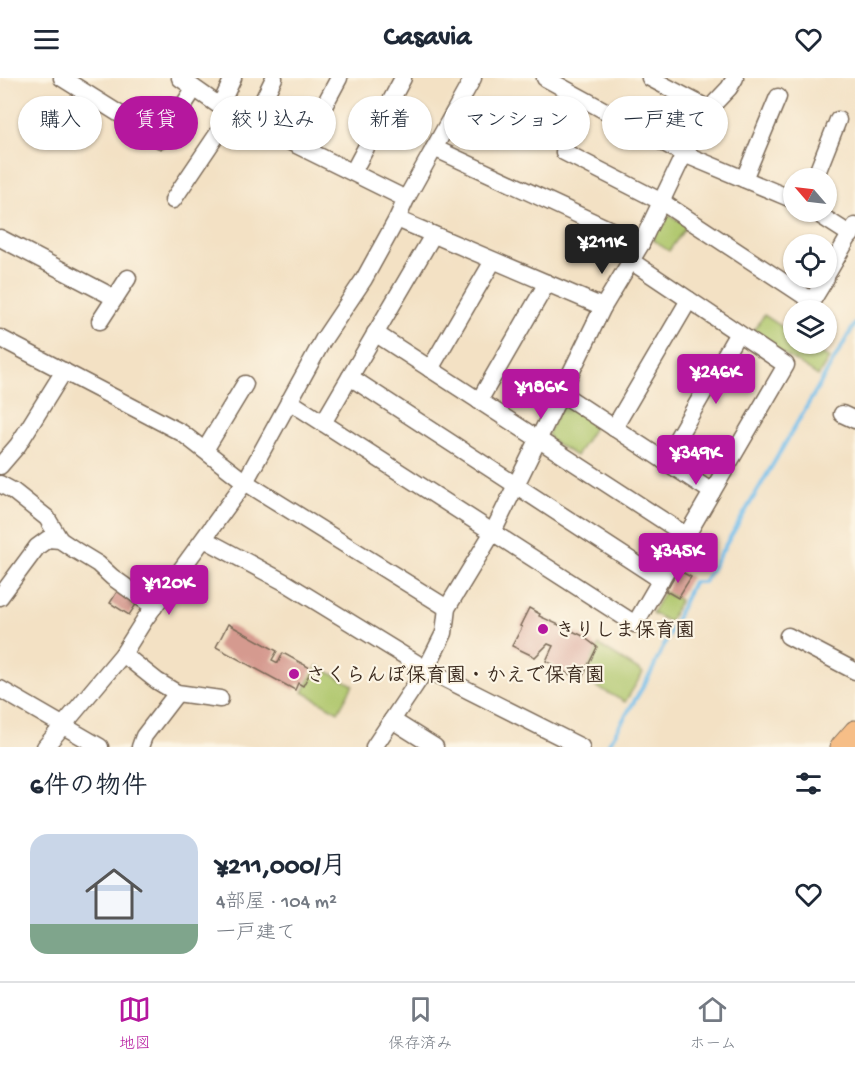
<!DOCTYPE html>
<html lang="ja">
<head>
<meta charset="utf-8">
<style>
  body { margin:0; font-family:"Gochi Hand","Klee One",sans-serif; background:#f2f2f3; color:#1f2937; height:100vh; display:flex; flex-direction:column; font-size:22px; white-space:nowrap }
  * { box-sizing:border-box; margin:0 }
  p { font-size:20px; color:#747a83 }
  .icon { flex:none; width:33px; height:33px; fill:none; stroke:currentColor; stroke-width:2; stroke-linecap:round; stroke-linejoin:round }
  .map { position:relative; height:669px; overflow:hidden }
  .sheet { display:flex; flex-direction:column; background:#fff; flex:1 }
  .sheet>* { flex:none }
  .banner { position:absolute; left:18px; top:18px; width:819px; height:54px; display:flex; gap:12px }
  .needle { width:39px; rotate:298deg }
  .controls { position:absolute; left:783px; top:90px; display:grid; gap:12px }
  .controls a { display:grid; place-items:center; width:54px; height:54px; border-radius:50%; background:#fff; box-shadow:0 2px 4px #0004; font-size:30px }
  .price { position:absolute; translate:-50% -51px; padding:0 14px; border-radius:6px; background:#b5179e; color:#fff; font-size:20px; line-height:39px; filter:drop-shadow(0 2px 3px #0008) }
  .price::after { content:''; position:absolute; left:50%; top:36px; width:18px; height:14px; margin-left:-9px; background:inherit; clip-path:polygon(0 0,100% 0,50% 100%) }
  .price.current { background:#222; color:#fff }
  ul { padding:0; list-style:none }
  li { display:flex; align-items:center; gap:18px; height:150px; padding:0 30px }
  li span { display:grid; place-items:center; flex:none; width:168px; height:120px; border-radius:18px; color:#555 }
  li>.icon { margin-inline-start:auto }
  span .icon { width:72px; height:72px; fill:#fffc; stroke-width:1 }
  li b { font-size:26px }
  h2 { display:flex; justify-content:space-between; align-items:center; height:72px; padding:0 30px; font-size:26px }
  .chip { padding:0 21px; border-radius:27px; background:#fff; box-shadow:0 2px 4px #0004; font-size:21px; line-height:54px }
  .chip.current { background:#b5179e; color:#fff }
  header { display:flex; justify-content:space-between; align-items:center; height:78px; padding:0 30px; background:#fff; font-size:27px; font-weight:700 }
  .menu { display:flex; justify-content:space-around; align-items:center; height:84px; border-top:2px solid #e0e1e3; background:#fff; font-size:16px; color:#747a83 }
  .menu a { display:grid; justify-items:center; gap:3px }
  .menu .current { color:#b5179e }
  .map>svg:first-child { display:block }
  .green { fill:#aec66b; stroke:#747844; stroke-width:1.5 }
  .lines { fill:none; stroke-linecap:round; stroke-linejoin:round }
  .stream { stroke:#71bdeb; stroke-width:4 }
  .building { fill:#d59a8f }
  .minor-casing { stroke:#7b6a58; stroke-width:19 }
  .major-casing { stroke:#7b6a58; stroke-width:23 }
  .minor { stroke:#fff; stroke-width:16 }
  .major { stroke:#f6be87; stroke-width:21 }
  .poi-dot { fill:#b5179e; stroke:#fcf5e5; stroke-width:2 }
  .labels { text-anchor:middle; stroke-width:4.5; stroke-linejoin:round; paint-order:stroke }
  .poi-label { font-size:20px; font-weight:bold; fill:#3b2a1e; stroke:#fcf5e5; text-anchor:start }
</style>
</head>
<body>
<header><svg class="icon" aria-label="menu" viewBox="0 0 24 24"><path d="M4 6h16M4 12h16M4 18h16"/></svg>Casavia<svg class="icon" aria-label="heart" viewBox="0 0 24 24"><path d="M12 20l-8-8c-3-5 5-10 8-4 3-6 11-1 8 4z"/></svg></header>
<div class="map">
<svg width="855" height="669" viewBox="0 0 855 669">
  <rect width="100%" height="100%" fill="#fcf5e5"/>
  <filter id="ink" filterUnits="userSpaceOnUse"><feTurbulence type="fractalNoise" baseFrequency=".0167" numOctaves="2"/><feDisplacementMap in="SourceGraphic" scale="12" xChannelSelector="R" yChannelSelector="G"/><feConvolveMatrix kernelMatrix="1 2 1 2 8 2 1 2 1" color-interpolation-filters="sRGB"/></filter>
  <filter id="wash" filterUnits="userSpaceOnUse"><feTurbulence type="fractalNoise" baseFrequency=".008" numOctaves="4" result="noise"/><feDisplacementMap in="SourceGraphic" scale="24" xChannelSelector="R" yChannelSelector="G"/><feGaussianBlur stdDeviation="1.35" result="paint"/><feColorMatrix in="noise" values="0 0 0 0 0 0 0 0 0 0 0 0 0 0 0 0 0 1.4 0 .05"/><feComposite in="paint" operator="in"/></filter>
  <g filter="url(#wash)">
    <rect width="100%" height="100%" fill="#f3e1c4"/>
    <!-- green -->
    <g class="green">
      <polygon points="663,135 688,146 669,173 653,162"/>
      <polygon points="764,237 793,256 794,266 808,266 829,280 818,298 752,255"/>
      <polygon points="563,326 598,343 576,378 550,362 548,355"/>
      <polygon points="664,514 680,522 669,544 652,535"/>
      <polygon points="599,567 643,595 625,624 595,608 597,603 585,597"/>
      <polygon points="317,588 353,607 338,634 303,614"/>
    </g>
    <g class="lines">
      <!-- stream -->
      <polyline class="stream" points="607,669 651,595 693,504 704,504 855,246"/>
    </g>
    <g id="blocks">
      <!-- building -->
      <g class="building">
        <polygon points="678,492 691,499 678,520 666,513"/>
        <polygon points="120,509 139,522 129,537 110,525"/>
        <polygon points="529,530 540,536 539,538 581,557 597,569 581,602 554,589 554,587 546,583 553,568 548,566 535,579 512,568 522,549 520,548"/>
        <polygon points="228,546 277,573 272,582 278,585 283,575 312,591 303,608 298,605 295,612 216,569"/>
      </g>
    </g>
  </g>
  <g filter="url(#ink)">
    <use href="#blocks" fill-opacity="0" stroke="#7b6a58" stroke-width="1.5"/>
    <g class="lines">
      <defs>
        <g id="minor">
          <polyline points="62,0 161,62 194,11"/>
          <polyline points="180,0 231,36 252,45 406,121"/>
          <polyline points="545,0 684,76 794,122"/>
          <polyline points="650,0 709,31"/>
          <polyline points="220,28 233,0"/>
          <polyline points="252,45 274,0"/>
          <polyline points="302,69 339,0"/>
          <polyline points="434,70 641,166"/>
          <polyline points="564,74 662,124 812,223 826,200"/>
          <polyline points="353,94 403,0"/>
          <polyline points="815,100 838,42"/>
          <polyline points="744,101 778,19"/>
          <polyline points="173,122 231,36"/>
          <polyline points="815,134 851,157"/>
          <polyline points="397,141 603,229"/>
          <polyline points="0,160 115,220"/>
          <polyline points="826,198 855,148"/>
          <polyline points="100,243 128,200"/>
          <polyline points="375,255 687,458"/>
          <polyline points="0,260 182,355 245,404 447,530"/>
          <polyline points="430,291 493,183"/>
          <polyline points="350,299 661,502"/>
          <polyline points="561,315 712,414"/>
          <polyline points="289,323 635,546 786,287 631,183"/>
          <polyline points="479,323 547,205"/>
          <polyline points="842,336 855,342"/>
          <polyline points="323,345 433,157"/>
          <polyline points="614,350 689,222"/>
          <polyline points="205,372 245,306"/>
          <polyline points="664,383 738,255"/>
          <polyline points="0,388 18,367 64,293"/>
          <polyline points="0,406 13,413 47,440 60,462"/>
          <polyline points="204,461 286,505 426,591 581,669"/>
          <polyline points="0,519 37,469 48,461 60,462 75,472 98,486 112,499 154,529"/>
          <polyline points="788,558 855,593"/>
          <polyline points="123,576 157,603 177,615 220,621"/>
          <polyline points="0,611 100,669"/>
          <polyline points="392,642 435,669"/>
          <polyline points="45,669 123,576 145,541 245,404 323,262 364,201 397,141 406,121 473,0"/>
          <polyline points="140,669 144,658 177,615"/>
          <polyline points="374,669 426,591 444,555 447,530 493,454 603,229 641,166 684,76 709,31 729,10 735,0"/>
        </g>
        <polyline id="major" points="841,669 855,653"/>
      </defs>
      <!-- minor casing -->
      <use href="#minor" class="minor-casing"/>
      <!-- major casing -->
      <use href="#major" class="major-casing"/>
      <!-- minor -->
      <use href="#minor" class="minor"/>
      <!-- major -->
      <use href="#major" class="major"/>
    </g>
  </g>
  <!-- markers -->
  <g class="poi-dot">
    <circle cx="543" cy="551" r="6"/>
    <circle cx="294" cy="596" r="6"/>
  </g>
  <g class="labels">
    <!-- poi labels -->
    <g class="poi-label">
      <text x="555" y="558">きりしま保育園</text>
      <text x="306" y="603">さくらんぼ保育園・かえで保育園</text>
    </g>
  </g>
</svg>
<div class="controls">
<a><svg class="needle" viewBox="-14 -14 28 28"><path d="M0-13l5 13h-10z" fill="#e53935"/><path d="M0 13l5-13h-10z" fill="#747a83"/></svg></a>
<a><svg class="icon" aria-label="locate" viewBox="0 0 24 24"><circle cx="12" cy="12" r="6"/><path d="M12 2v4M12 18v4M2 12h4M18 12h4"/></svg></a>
<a><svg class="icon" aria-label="layers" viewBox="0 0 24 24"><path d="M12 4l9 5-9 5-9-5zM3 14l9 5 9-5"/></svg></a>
</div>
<b class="price current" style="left:602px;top:197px">¥211K</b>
<b class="price" style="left:716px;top:327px">¥246K</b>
<b class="price" style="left:541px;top:342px">¥186K</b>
<b class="price" style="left:696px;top:408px">¥349K</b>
<b class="price" style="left:678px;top:506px">¥345K</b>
<b class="price" style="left:169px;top:538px">¥120K</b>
<div class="banner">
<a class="chip">購入</a>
<a class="chip current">賃貸</a>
<a class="chip">絞り込み</a>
<a class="chip">新着</a>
<a class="chip">マンション</a>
<a class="chip">一戸建て</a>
</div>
</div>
<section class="sheet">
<h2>6件の物件<svg class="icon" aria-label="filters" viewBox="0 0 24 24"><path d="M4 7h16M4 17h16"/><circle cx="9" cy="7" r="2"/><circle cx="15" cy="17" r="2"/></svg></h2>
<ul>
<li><span style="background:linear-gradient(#c9d6e8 75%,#7fa58c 0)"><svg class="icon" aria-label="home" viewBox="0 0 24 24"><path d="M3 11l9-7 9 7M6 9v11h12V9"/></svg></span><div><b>¥211,000/月</b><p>4部屋 · 104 m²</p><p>一戸建て</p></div><svg class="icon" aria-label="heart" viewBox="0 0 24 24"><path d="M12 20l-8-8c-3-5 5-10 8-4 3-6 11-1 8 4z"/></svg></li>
</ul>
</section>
<nav class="menu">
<a class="current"><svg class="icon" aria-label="map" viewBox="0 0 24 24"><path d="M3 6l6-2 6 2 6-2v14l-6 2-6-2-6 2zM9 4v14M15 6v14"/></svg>地図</a>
<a><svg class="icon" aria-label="saved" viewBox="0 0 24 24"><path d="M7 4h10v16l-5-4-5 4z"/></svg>保存済み</a>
<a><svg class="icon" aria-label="home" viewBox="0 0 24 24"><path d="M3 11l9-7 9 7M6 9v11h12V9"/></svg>ホーム</a>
</nav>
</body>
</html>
